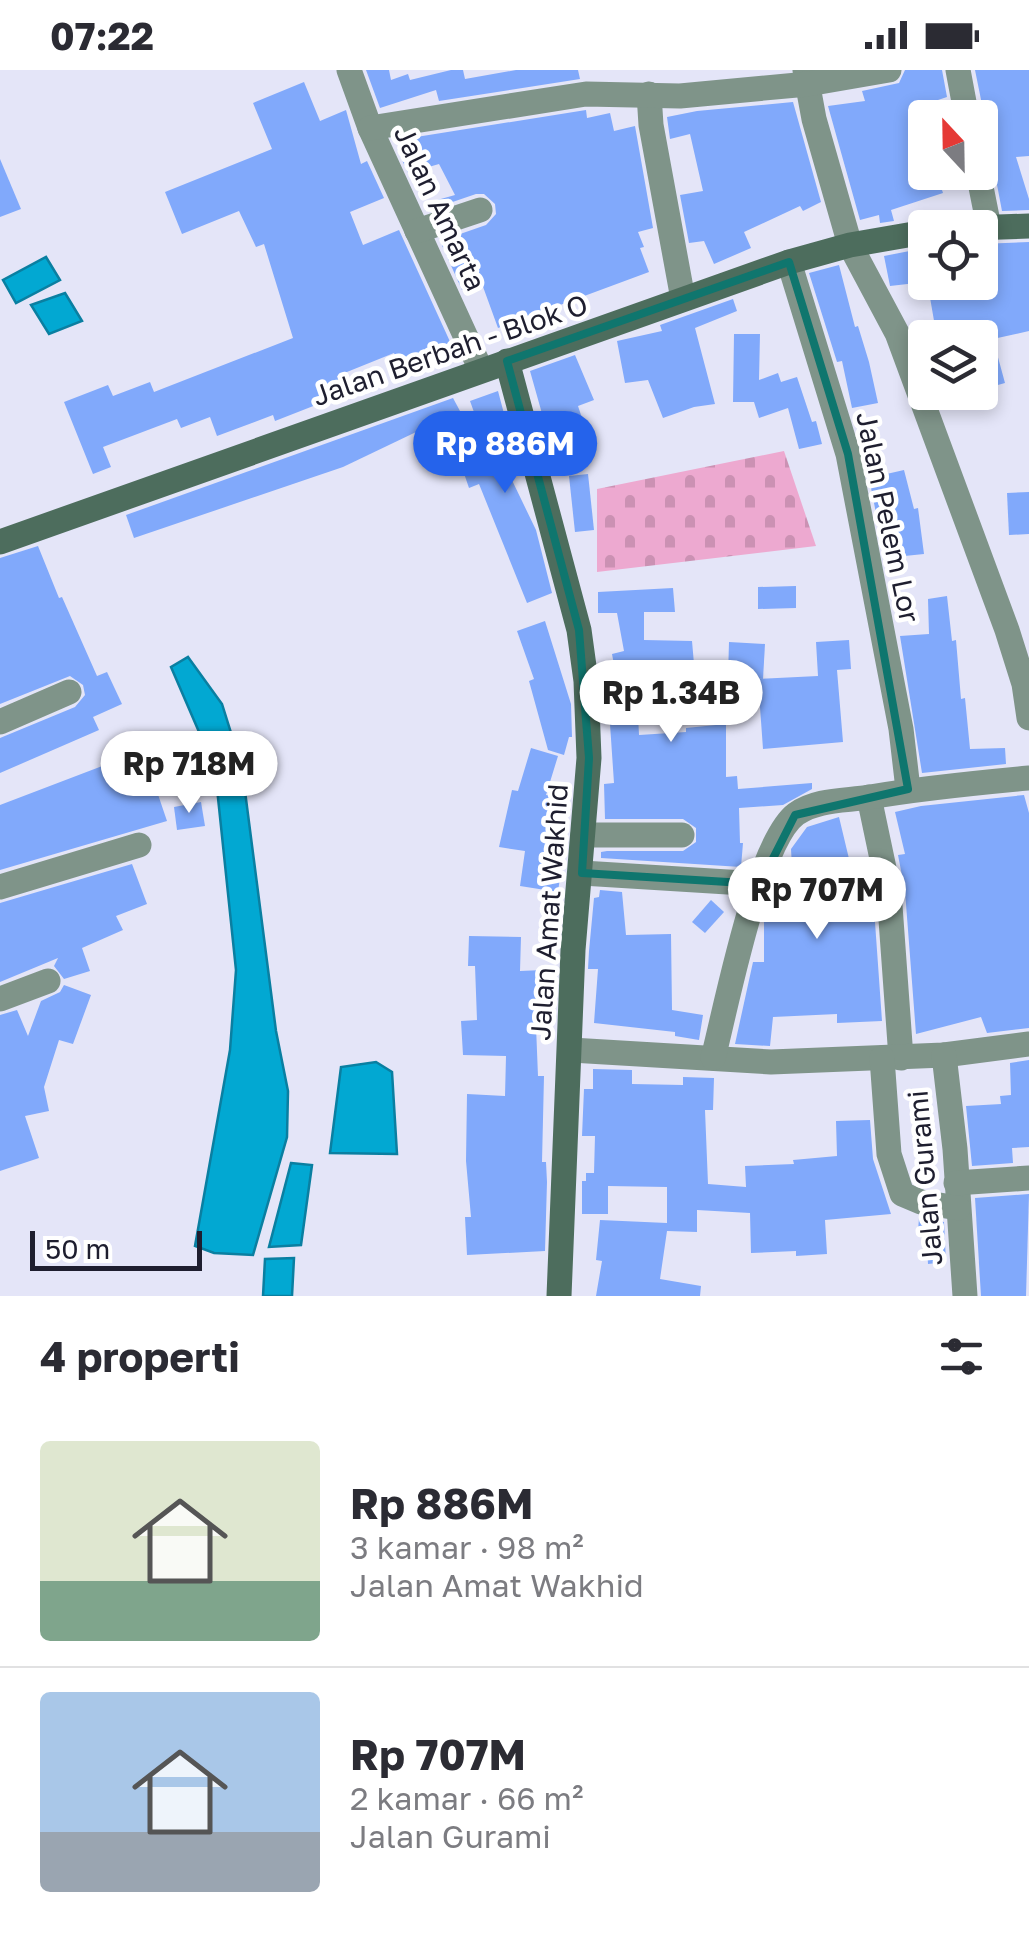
<!DOCTYPE html>
<html lang="id">
<head>
<meta charset="utf-8">
<style>
  body { margin:0; font-family:"Golos Text",sans-serif; background:#f7f7f7; color:#2b2b33; height:100vh; display:flex; flex-direction:column; font-size:38px; white-space:nowrap }
  * { box-sizing:border-box; margin:0 }
  p { font-size:32px; color:#7c7c81 }
  .icon { flex:none; width:55px; height:55px; fill:none; stroke:currentColor; stroke-width:2; stroke-linecap:round; stroke-linejoin:round }
  .map { position:relative; height:1226px; overflow:hidden }
  .details { display:flex; flex-direction:column; background:#fff; flex:1 }
  .details>* { flex:none }
  .needle { width:65px; rotate:338deg }
  .fabs { position:absolute; left:908px; top:30px; display:grid; gap:20px }
  .fabs a { display:grid; place-items:center; width:90px; height:90px; border-radius:10px; background:#fff; box-shadow:0 5px 15px #0003; font-size:50px }
  .scale { position:absolute; left:30px; bottom:25px; width:172px; box-sizing:border-box; padding-left:10px; border:5px solid #1e1e2f; border-top:0; font-size:28px; line-height:35px; white-space:nowrap; color:#1e1e2f; -webkit-text-stroke:8px #fff; paint-order:stroke }
  .price { position:absolute; translate:-50% -85px; padding:0 22px; border-radius:35px; background:#fff; color:#222; font-size:32px; line-height:65px; filter:drop-shadow(0 2px 5px #0008) }
  .price::after { content:''; position:absolute; left:50%; top:60px; width:30px; height:22px; margin-left:-15px; background:inherit; clip-path:polygon(0 0,100% 0,50% 100%) }
  .price.selected { background:#2563eb; color:#fff }
  ul { padding:0; list-style:none }
  li { display:flex; align-items:center; gap:30px; height:250px; padding:0 40px }
  li+li { border-top:2px solid #e1e1e2 }
  li span { display:grid; place-items:center; flex:none; width:280px; height:200px; border-radius:10px; color:#555 }
  li>.icon { margin-inline-start:auto }
  span .icon { width:120px; height:120px; fill:#fffc; stroke-width:1 }
  li b { font-size:42px }
  h2 { display:flex; justify-content:space-between; align-items:center; height:120px; padding:0 40px; font-size:42px }
  .status { display:flex; justify-content:space-between; align-items:center; height:70px; padding:0 50px; background:#fff; direction:ltr }
  .status svg { height:28px; fill:currentColor }
  .map>svg:first-child { display:block }
  .cemetery { fill:url(#cemetery-stones) }
  .water { fill:#02a8d2; stroke:#0a7fa1; stroke-width:2.5 }
  .building { fill:#81a9fb }
  .lines { fill:none; stroke-linecap:round; stroke-linejoin:round }
  .street { stroke:#7f9489; stroke-width:25 }
  .secondary { stroke:#4d6d5d; stroke-width:25 }
  .marked { fill:none; stroke:#0f766e; stroke-width:8; stroke-linejoin:round }
  .labels { text-anchor:middle; stroke-width:9; stroke-linejoin:round; paint-order:stroke }
  .street-label { font-size:28px; fill:#1e1e2f; stroke:#fff }
</style>
</head>
<body>
<div class="status"><b>07:22</b><svg viewBox="0 0 49 12"><path d="M0 12V9h3v3zM5 12V6h3v6zM10 12V3h3v9zM15 12V0h3v12zM26 1h20v11H26zM47 4h2v5h-2z"/></svg></div>
<div class="map">
<svg width="1029" height="1226" viewBox="0 0 1029 1226">
  <defs>
    <pattern id="cemetery-stones" width="16" height="16" patternUnits="userSpaceOnUse" patternTransform="scale(2.5)"><rect width="16" height="16" fill="#eda9d0"/><path d="M2 7V4a2 2 0 0 1 4 0v3zM10 15v-3a2 2 0 0 1 4 0v3z" fill="#cb91b3"/></pattern>
  </defs>
  <rect width="100%" height="100%" fill="#e4e5f8"/>
  <!-- cemetery -->
  <polygon class="cemetery" points="784,381 816,476 597,502 597,419"/>
  <!-- water -->
  <g class="water">
    <polygon points="46,187 60,210 16,233 3,210"/>
    <polygon points="65,223 82,251 49,264 31,235"/>
    <polygon points="188,587 222,634 242,698 276,961 288,1021 287,1067 253,1185 214,1183 195,1176 230,980 236,900 215,699 171,597"/>
    <polygon points="376,992 392,1002 397,1084 330,1083 341,997"/>
    <polygon points="291,1093 312,1095 301,1175 269,1177"/>
    <polygon points="294,1188 292,1226 263,1226 265,1189"/>
  </g>
  <!-- building -->
  <g class="building">
    <polygon points="366,0 389,0 391,10 408,4 410,10 451,0 463,0 465,9 516,0 578,0 580,9 439,31 436,20 380,38"/>
    <polygon points="905,0 942,0 947,27 935,31 939,48 925,48 925,102 936,102 943,123 891,140 894,151 880,153 879,145 860,150 828,36 865,31 862,21 899,13"/>
    <polygon points="975,0 1029,0 1029,86 1016,87 1029,129 1029,140 1002,141 994,99 986,86 992,84"/>
    <polygon points="304,12 320,51 346,40 361,94 367,91 384,128 350,142 363,175 399,160 452,276 399,295 394,283 337,306 344,324 275,351 273,345 217,366 210,347 181,358 177,349 103,377 111,397 93,404 64,332 108,315 113,326 150,312 154,322 293,268 264,174 256,177 239,141 182,164 165,122 272,79 253,33"/>
    <polygon points="793,32 821,132 803,141 800,136 744,162 751,178 714,194 704,171 689,173 680,125 703,121 690,64 670,69 667,47 697,41"/>
    <polygon points="586,40 587,48 610,43 614,61 635,56 653,158 638,162 644,177 640,178 649,202 498,258 482,214 462,220 440,171 486,155 496,144 495,134 484,124 476,124 426,141 423,134 455,125 439,94 408,103 397,79 403,77 401,71 410,68"/>
    <polygon points="0,89 21,139 0,147"/>
    <polygon points="1029,172 1029,261 993,269 1005,313 980,320 980,268 937,268 928,216 980,212 980,174"/>
    <polygon points="925,178 925,212 890,216 884,186"/>
    <polygon points="839,195 855,257 858,256 869,292 878,333 852,338 842,291 837,292 809,203"/>
    <polygon points="733,229 737,241 695,258 715,334 694,337 663,348 648,310 625,313 617,271 662,261 660,255"/>
    <polygon points="734,264 760,264 759,310 778,303 781,312 797,307 812,352 816,351 822,374 799,379 788,338 759,348 754,332 733,332"/>
    <polygon points="575,285 594,330 578,336 586,360 550,372 530,301"/>
    <polygon points="498,321 507,355 502,357 517,401 509,404 536,460 552,523 527,533 479,414 469,418 456,380 484,370 470,331"/>
    <polygon points="453,328 460,341 343,397 134,468 126,445"/>
    <polygon points="904,400 914,439 918,438 924,484 885,488 869,408"/>
    <polygon points="588,404 594,460 575,462 569,406"/>
    <polygon points="1029,422 1029,464 1009,465 1007,423"/>
    <polygon points="38,476 59,528 62,527 97,606 107,602 122,634 93,647 99,660 0,703 0,668 75,637 85,625 83,615 70,606 0,634 0,488"/>
    <polygon points="796,516 796,538 758,539 758,517"/>
    <polygon points="673,518 675,542 644,542 644,570 692,571 694,594 707,593 709,618 637,625 639,665 686,662 686,658 726,654 726,707 737,706 738,719 812,713 812,719 783,735 739,738 740,773 743,773 741,797 601,788 601,782 607,781 683,781 696,772 696,758 683,749 605,749 604,714 614,713 610,654 604,654 601,599 615,600 612,584 624,581 617,543 598,543 598,522"/>
    <polygon points="947,526 952,571 956,570 961,629 965,628 970,679 1005,678 1006,694 922,703 900,566 929,564 928,529"/>
    <polygon points="545,551 571,634 572,667 569,667 564,685 548,680 529,611 534,609 517,561"/>
    <polygon points="849,570 851,599 837,600 843,672 763,679 758,609 818,606 816,572"/>
    <polygon points="729,572 765,574 763,609 728,607"/>
    <polygon points="531,678 558,686 546,725 553,726 543,790 562,793 558,822 520,816 525,781 499,777 512,720 518,721"/>
    <polygon points="118,690 124,706 149,698 167,751 0,800 0,735"/>
    <polygon points="1024,725 1029,743 1029,958 987,963 981,947 916,964 905,821 898,785 905,784 895,742 921,736"/>
    <polygon points="201,732 205,756 177,760 174,737"/>
    <polygon points="839,747 850,793 866,790 873,824 882,951 837,953 837,944 773,947 770,976 735,974 753,892 764,892 764,850 770,832 794,832 791,779 807,757"/>
    <polygon points="132,794 147,834 116,846 123,860 82,878 90,901 64,909 54,896 58,888 0,912 0,833"/>
    <polygon points="600,820 622,822 626,865 671,864 672,940 703,945 699,970 675,966 675,962 594,953 598,899 588,899 589,881 594,828 599,827"/>
    <polygon points="711,830 724,842 705,863 692,852"/>
    <polygon points="469,866 521,867 520,901 543,900 545,930 535,931 538,1006 544,1006 542,1092 546,1092 547,1112 545,1181 467,1185 465,1147 471,1147 466,1091 467,1024 505,1026 506,986 463,985 461,951 477,950 475,896 468,896"/>
    <polygon points="64,915 91,925 73,974 59,970 44,1017 49,1041 25,1046 39,1088 0,1101 0,945 17,940 28,966 41,931 60,922"/>
    <polygon points="1029,990 1029,1077 1012,1078 1013,1093 972,1096 966,1036 1001,1034 1000,1026 1011,1025 1010,993"/>
    <polygon points="593,999 632,1000 632,1014 683,1015 683,1007 714,1008 713,1040 705,1040 708,1114 746,1117 745,1096 794,1094 793,1090 837,1086 836,1051 870,1050 873,1089 891,1144 825,1150 827,1184 796,1186 796,1181 751,1183 750,1143 697,1140 697,1162 667,1161 660,1209 701,1216 700,1226 596,1226 602,1191 596,1190 600,1150 667,1153 667,1117 608,1116 608,1144 582,1144 582,1111 586,1111 586,1103 594,1103 595,1066 582,1066 584,1019 593,1019"/>
    <polygon points="1029,1124 1026,1226 981,1226 975,1128"/>
    <polygon points="919,1148 944,1152 946,1192 928,1194 926,1160 918,1161"/>
  </g>
  <g class="lines">
    <!-- street -->
    <g class="street">
      <polyline points="349,0 370,58 481,300"/>
      <polyline points="805,0 814,49 850,175 897,263 1007,560 1024,614 1029,648"/>
      <polyline points="958,0 967,48"/>
      <polyline points="649,24 651,55 683,229"/>
      <polyline points="370,58 586,24 680,26 808,14 889,0"/>
      <polyline points="978,102 989,157"/>
      <polyline points="417,161 480,140"/>
      <polyline points="789,192 848,384 901,659 908,719"/>
      <polyline points="0,652 69,622"/>
      <polyline points="869,727 889,822 901,988"/>
      <polyline points="583,765 682,765"/>
      <polyline points="582,803 760,814"/>
      <polyline points="0,817 139,775"/>
      <polyline points="0,929 48,911"/>
      <polyline points="571,980 771,992 944,985 1029,974"/>
      <polyline points="944,985 955,1079 965,1226"/>
      <path d="M 713,988 C 726,938 758,772 796,744 C 817,729 845,731 870,727 C 923,718 975,713 1029,708"/>
      <polyline points="882,988 889,1084 902,1124 921,1132 958,1138"/>
      <polyline points="956,1113 1029,1108"/>
    </g>
    <!-- secondary -->
    <g class="secondary">
      <polyline points="971,158 1029,156"/>
      <polyline points="507,291 579,560 586,611 589,688 573,880 559,1226"/>
      <polyline points="0,472 789,192 850,175 925,162"/>
    </g>
  </g>
  <!-- marked area -->
  <path class="marked" d="M 789,192 L 848,384 L 908,719 L 795,745 L 760,814 L 582,803 L 589,688 L 579,560 L 507,291 Z"/>
  <g class="labels">
    <!-- street labels -->
    <g class="street-label">
      <text transform="translate(440 138) rotate(65)" y="10">Jalan Amarta</text>
      <text transform="translate(450 280) rotate(-19)" y="10">Jalan Berbah - Blok O</text>
      <text transform="translate(888 447) rotate(78)" y="10">Jalan Pelem Lor</text>
      <text transform="translate(549 842) rotate(-86)" y="10">Jalan Amat Wakhid</text>
      <text transform="translate(925 1108) rotate(-95)" y="10">Jalan Gurami</text>
    </g>
  </g>
</svg>
<div class="fabs">
<a><svg class="needle" viewBox="-14 -14 28 28"><path d="M0-13l5 13h-10z" fill="#e53935"/><path d="M0 13l5-13h-10z" fill="#7c7c81"/></svg></a>
<a><svg class="icon" aria-label="locate" viewBox="0 0 24 24"><circle cx="12" cy="12" r="6"/><path d="M12 2v4M12 18v4M2 12h4M18 12h4"/></svg></a>
<a><svg class="icon" aria-label="layers" viewBox="0 0 24 24"><path d="M12 4l9 5-9 5-9-5zM3 14l9 5 9-5"/></svg></a>
</div>
<div class="scale">50 m</div>
<b class="price selected" style="left:505px;top:426px">Rp 886M</b>
<b class="price" style="left:671px;top:675px">Rp 1.34B</b>
<b class="price" style="left:189px;top:746px">Rp 718M</b>
<b class="price" style="left:817px;top:872px">Rp 707M</b>
</div>
<section class="details">
<h2>4 properti<svg class="icon" aria-label="filters" viewBox="0 0 24 24"><path d="M4 7h16M4 17h16"/><circle cx="9" cy="7" r="2"/><circle cx="15" cy="17" r="2"/></svg></h2>
<ul>
<li><span style="background:linear-gradient(#dfe7d0 70%,#7fa58c 0)"><svg class="icon" aria-label="home" viewBox="0 0 24 24"><path d="M3 11l9-7 9 7M6 9v11h12V9"/></svg></span><div><b>Rp 886M</b><p>3 kamar · 98 m²</p><p>Jalan Amat Wakhid</p></div></li>
<li><span style="background:linear-gradient(#a9c7e8 70%,#9aa5b1 0)"><svg class="icon" aria-label="home" viewBox="0 0 24 24"><path d="M3 11l9-7 9 7M6 9v11h12V9"/></svg></span><div><b>Rp 707M</b><p>2 kamar · 66 m²</p><p>Jalan Gurami</p></div></li>
</ul>
</section>
</body>
</html>
